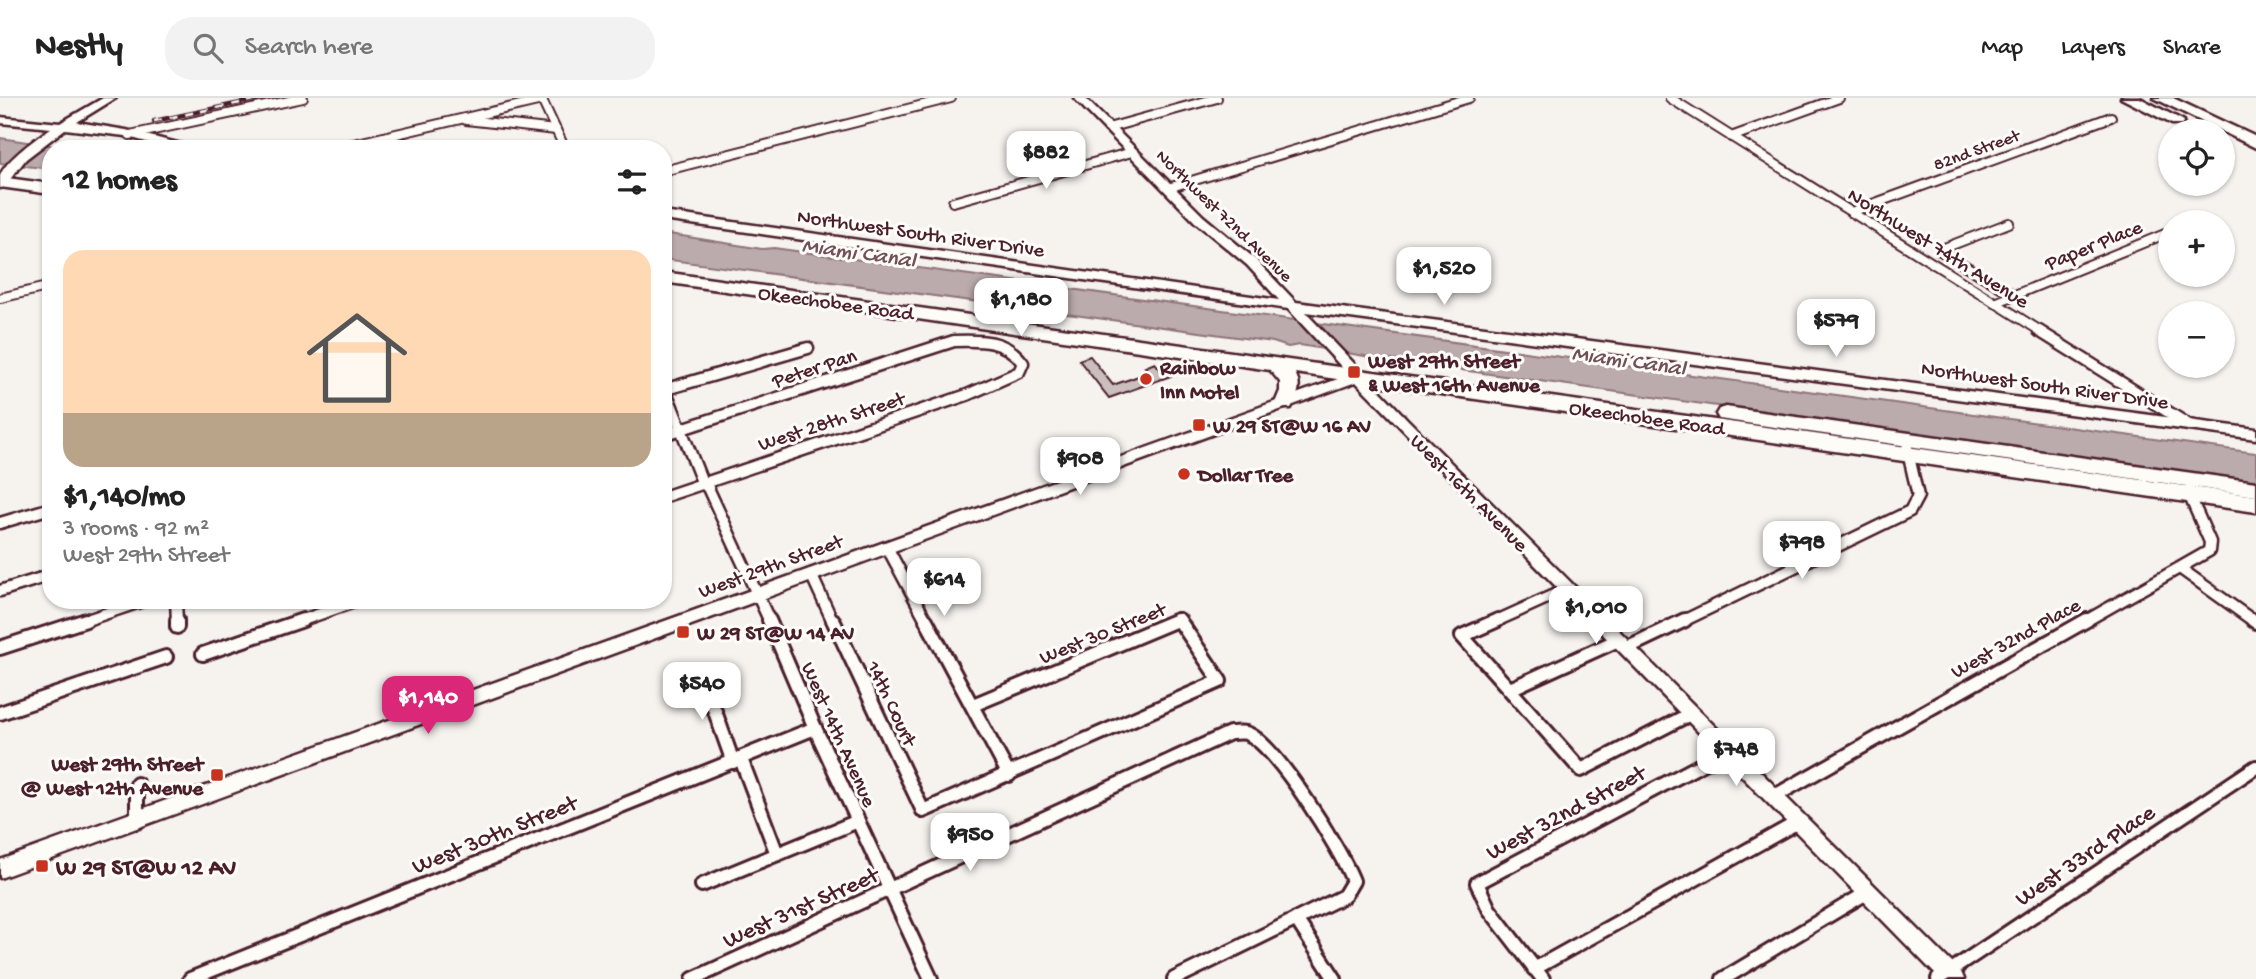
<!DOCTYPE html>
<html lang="en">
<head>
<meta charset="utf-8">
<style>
  body { margin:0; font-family:"Gochi Hand",sans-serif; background:#f2f2f2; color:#222; height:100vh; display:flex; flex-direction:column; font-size:26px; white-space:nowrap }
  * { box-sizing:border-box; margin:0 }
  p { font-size:23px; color:#767676 }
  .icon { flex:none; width:38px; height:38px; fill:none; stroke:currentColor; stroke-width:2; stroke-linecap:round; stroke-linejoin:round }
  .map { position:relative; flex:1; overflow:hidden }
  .details { position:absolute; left:42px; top:42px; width:630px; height:469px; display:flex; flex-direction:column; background:#fff; border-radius:28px; box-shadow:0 2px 5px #0004 }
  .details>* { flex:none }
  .buttons { position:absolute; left:2158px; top:21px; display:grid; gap:14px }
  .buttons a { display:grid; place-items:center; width:77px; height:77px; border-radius:50%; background:#fff; box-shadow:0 2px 5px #0004; font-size:35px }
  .price { position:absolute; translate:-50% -60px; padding:0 16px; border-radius:14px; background:#fff; color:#222; font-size:23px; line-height:46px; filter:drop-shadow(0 2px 4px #0008) }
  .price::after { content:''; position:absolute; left:50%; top:42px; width:21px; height:16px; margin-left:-10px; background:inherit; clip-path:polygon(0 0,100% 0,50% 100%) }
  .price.active { background:#db2777; color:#fff }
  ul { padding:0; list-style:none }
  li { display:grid; align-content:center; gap:14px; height:371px; padding:0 21px }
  li span { display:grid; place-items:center; height:217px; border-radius:21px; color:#555 }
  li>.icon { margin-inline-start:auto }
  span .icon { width:126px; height:126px; fill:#fffc; stroke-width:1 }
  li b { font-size:30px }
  h2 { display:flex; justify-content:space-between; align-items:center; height:84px; padding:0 21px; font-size:30px }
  header { display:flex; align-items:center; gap:42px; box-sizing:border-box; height:98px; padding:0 35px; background:#fff; border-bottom:2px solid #e0e0e0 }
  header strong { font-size:33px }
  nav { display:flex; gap:38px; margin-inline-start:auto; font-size:24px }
  .search { width:490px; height:63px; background:#f2f2f2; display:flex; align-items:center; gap:18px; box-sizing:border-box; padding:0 24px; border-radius:28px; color:#767676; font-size:26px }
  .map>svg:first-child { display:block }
  .water { fill:#bbabac; stroke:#8e7378; stroke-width:2 }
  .building { fill:#cbbfbe; stroke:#4a1f2b; stroke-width:2 }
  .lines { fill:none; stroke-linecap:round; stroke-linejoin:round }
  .street-far2-casing { stroke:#4a1f2b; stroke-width:12 }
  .street-far1-casing { stroke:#4a1f2b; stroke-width:15 }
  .street-casing { stroke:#4a1f2b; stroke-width:18 }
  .secondary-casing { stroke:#4a1f2b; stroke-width:5 }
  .highway-casing { stroke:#4a1f2b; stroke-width:5 }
  .street-far2 { stroke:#fdfcf7; stroke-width:8 }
  .street-far1 { stroke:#fdfcf7; stroke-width:10 }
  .street { stroke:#fdfcf7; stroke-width:12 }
  .secondary { fill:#fdfcf7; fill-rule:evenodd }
  .highway { fill:#fdfcf7; fill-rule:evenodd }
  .rail-casing { stroke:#4a1f2b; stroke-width:4.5 }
  .rail { stroke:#fdfcf7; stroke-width:2.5; stroke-dasharray:8; stroke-linecap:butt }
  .poi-dot { fill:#c8321e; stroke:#fdfcf7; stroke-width:2.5 }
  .labels { text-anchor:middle; stroke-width:6; stroke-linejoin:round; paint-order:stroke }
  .far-street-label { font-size:18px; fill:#4a1f2b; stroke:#fdfcf7 }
  .street-label { font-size:21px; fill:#4a1f2b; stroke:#fdfcf7 }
  .poi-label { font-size:21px; font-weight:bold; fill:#4a1f2b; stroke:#fdfcf7; text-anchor:start }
  .water-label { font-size:23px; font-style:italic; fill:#725058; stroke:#fdfcf7 }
  .near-street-label { font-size:24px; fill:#4a1f2b; stroke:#fdfcf7 }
  .near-poi-label { font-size:24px; font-weight:bold; fill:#4a1f2b; stroke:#fdfcf7; text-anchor:start }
</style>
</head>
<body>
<header>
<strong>Nestly</strong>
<div class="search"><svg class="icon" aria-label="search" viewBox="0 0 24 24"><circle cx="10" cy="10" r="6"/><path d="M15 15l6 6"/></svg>Search here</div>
<nav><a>Map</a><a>Layers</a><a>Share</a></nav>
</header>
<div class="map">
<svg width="2256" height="881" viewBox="0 0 2256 881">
  <rect width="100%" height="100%" fill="#f6f3ef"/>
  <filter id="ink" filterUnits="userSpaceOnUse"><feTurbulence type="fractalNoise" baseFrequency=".0143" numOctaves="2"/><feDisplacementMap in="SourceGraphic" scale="14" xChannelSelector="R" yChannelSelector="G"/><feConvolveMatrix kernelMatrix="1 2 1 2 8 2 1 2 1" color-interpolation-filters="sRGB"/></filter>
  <g filter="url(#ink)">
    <!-- water -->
    <g class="water">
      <polygon points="0,40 75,51 51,51 51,71 0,65"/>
      <polygon points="663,135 762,151 774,150 2256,355 2256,384 1376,260 1300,247 1288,249 1273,244 663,161"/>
    </g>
    <!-- building -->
    <polygon class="building" points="1090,258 1113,287 1150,274 1145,269 1155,265 1160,271 1172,267 1179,275 1109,300 1079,262"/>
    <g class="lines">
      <defs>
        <g id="street-far2">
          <polyline points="541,0 565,51"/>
          <polyline points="1670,0 2042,234"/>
          <polyline points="466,22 556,32"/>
          <polyline points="1108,30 1217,0"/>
          <polyline points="130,37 303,0"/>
          <polyline points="1731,39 1839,0"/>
          <polyline points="378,41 434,51"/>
          <polyline points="332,51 542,2"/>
          <polyline points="663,73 951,0"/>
          <polyline points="1168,90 1469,0"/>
          <polyline points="953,104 1132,54"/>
          <polyline points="1851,114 2111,19"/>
          <polyline points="2009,125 1939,152 2014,197"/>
          <polyline points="0,200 51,188"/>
          <polyline points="1995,205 2165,136"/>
        </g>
        <g id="street-far1">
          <polyline points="2039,233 2189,327"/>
          <polyline points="665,291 702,384 708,390 770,524"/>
          <polyline points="663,292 808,250"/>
          <path d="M 663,337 L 954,243 C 980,242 1006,241 1023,265 L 1019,274 L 967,297 L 663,399"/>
          <polyline points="0,425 51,410"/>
          <polyline points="887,449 927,524"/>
          <polyline points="2181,471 2255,524"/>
          <polyline points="811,476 833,524"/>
          <polyline points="0,493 51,477"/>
          <polyline points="176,502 177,524"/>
          <polyline points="81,524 146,502"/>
          <polyline points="297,524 360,502"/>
          <polyline points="1173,524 1179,521 1181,524"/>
          <polyline points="1494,524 1567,491"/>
          <polyline points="1681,524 1910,413 1918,398 1907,350"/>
          <polyline points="2084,524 2209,453 2210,444 2188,394"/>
        </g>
        <g id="street">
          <polyline points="177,522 177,529"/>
          <polyline points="769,522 815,630 931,881"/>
          <polyline points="833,522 923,713 1220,583 1179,522"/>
          <polyline points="926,522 1009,677"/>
          <polyline points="1498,522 1462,538 1581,672 1690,616"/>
          <polyline points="2253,522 2256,524"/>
          <polyline points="0,550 86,522"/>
          <polyline points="1626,550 1685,522"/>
          <polyline points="203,556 303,522"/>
          <polyline points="701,574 733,664"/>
          <polyline points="1510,591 1618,542"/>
          <polyline points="973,607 1177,522"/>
          <polyline points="0,615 166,559"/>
          <polyline points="741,661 777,756"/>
          <polyline points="137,686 137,724"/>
          <polyline points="1773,699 2087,522"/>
          <polyline points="702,787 858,723"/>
          <polyline points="1296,821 1335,881"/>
          <polyline points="1534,871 1798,724"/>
          <polyline points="190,881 815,630"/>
          <path d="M 693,881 L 1230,635 C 1235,635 1242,634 1246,635 C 1274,643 1342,754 1353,783 L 1344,798 L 1174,881"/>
          <polyline points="1543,881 1489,811 1477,785 1727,653"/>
          <polyline points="1723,881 1868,794"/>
          <polyline points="1938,881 2256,669"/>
        </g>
        <g id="secondary">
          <path d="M 103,0 L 116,0 L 77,24 L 126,32 L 201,51 L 171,51 L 125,38 L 65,31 L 26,61 L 4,89 L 0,90 C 0,86 0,82 0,78 C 5,62 38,39 51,30 L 0,25 L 0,19 L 60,25 Z"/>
          <polygon points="1074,0 1085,0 1203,118 1255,161 1296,204 2256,331 2256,341 1305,214 1408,322 1961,874 1964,881 1940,881 1356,284 0,780 0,762 1349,277 1288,211 663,122 663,114 1279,202 1247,167 1195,124"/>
        </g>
        <g id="highway">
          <polygon points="2121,0 2140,0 2184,23 2182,26 2172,26"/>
          <polygon points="2154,0 2173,0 2256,39 2256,50"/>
          <polygon points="0,79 51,86 51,96 0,89"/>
          <path d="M 663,174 L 2256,398 L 2256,414 L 1295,275 C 1302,288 1298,297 1291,310 L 1277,310 L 1275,305 L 1280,293 L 1280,284 L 1270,272 L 663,184 Z"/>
          <polygon points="1726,309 2256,384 2256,398 1719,321 1716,316 1719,311"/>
        </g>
      </defs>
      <!-- street-far2 casing -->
      <use href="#street-far2" class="street-far2-casing"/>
      <!-- street-far1 casing -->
      <use href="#street-far1" class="street-far1-casing"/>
      <!-- street casing -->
      <use href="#street" class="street-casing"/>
      <!-- secondary casing -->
      <use href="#secondary" class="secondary-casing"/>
      <!-- highway casing -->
      <use href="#highway" class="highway-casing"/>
      <!-- street-far2 -->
      <use href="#street-far2" class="street-far2"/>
      <!-- street-far1 -->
      <use href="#street-far1" class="street-far1"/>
      <!-- street -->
      <use href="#street" class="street"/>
      <!-- secondary -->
      <use href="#secondary" class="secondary"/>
      <!-- highway -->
      <use href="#highway" class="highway"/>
      <defs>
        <polyline id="rail" points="154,23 264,0"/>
      </defs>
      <!-- rail casing -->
      <use href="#rail" class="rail-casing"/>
      <!-- rail -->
      <use href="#rail" class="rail"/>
    </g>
  </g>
  <!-- markers -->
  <g class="poi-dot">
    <rect x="1347" y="267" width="14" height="14" rx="3.5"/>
    <circle cx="1146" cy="281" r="7"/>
    <rect x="1192" y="320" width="14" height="14" rx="3.5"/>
    <circle cx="1184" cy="376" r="7"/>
    <rect x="676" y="527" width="14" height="14" rx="3.5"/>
    <rect x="210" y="670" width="14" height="14" rx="3.5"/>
    <rect x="35" y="761" width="14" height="14" rx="3.5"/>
  </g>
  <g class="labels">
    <!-- far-street labels -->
    <g class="far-street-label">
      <text transform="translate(1976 51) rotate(-20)" y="6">82nd Street</text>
      <text transform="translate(1225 117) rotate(44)" y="6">Northwest 72nd Avenue</text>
    </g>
    <!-- street labels -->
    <g class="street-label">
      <text transform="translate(921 134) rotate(8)" y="7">Northwest South River Drive</text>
      <text transform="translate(2093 146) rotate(-22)" y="7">Paper Place</text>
      <text transform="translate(1939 149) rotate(32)" y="7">Northwest 74th Avenue</text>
      <text transform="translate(836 204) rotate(8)" y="7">Okeechobee Road</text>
      <text transform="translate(814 269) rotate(-18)" y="7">Peter Pan</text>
      <text transform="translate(2045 286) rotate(8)" y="7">Northwest South River Drive</text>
      <text transform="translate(1647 319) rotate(8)" y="7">Okeechobee Road</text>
      <text transform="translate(831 322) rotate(-18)" y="7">West 28th Street</text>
      <text transform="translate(1470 394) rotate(45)" y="7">West 16th Avenue</text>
      <text transform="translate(770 467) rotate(-20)" y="7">West 29th Street</text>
      <text transform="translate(1102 534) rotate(-22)" y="7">West 30 Street</text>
      <text transform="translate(2015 539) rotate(-29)" y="7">West 32nd Place</text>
      <text transform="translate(893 605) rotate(65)" y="7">14th Court</text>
      <text transform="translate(840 636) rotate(66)" y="7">West 14th Avenue</text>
    </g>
    <!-- poi labels -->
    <g class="poi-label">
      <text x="1368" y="269">West 29th Street<tspan x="1368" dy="24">&amp; West 16th Avenue</tspan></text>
      <text x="1160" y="276">Rainbow<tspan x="1160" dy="24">Inn Motel</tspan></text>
      <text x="1213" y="334">W 29 ST@W 16 AV</text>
      <text x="1198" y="383">Dollar Tree</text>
      <text x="697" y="541">W 29 ST@W 14 AV</text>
      <text x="203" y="672" text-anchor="end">West 29th Street<tspan x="203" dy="24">@ West 12th Avenue</tspan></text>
    </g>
    <!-- water labels -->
    <g class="water-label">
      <text transform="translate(859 153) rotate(8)" y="8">Miami Canal</text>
      <text transform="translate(1629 261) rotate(8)" y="8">Miami Canal</text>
    </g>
    <!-- near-street labels -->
    <g class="near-street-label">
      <text transform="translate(1565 713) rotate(-28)" y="8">West 32nd Street</text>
      <text transform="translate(494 735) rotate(-22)" y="8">West 30th Street</text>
      <text transform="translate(2084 756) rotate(-34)" y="8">West 33rd Place</text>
      <text transform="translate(800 808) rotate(-24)" y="8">West 31st Street</text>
    </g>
    <!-- near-poi labels -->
    <g class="near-poi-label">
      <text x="56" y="776">W 29 ST@W 12 AV</text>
    </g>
  </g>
</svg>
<div class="buttons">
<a><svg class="icon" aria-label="locate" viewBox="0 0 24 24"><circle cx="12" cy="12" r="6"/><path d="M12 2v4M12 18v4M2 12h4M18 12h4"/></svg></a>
<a>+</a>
<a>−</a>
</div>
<b class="price" style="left:1046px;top:93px">$882</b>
<b class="price" style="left:1444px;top:209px">$1,520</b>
<b class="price" style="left:1021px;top:240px">$1,180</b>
<b class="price" style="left:1836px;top:261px">$579</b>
<b class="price" style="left:1080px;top:399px">$908</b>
<b class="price" style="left:1802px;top:483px">$798</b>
<b class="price" style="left:944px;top:520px">$614</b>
<b class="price" style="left:1596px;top:548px">$1,010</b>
<b class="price" style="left:702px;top:624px">$540</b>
<b class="price active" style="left:428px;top:638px">$1,140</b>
<b class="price" style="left:1736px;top:690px">$748</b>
<b class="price" style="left:970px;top:775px">$950</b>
<section class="details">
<h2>12 homes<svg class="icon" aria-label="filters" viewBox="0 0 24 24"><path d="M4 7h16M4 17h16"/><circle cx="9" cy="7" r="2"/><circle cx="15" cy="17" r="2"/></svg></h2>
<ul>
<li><span style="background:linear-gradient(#ffd9b3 75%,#b9a48a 0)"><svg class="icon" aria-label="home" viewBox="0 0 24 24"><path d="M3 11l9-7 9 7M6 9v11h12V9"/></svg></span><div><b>$1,140/mo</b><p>3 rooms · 92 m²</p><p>West 29th Street</p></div></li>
</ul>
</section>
</div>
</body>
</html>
